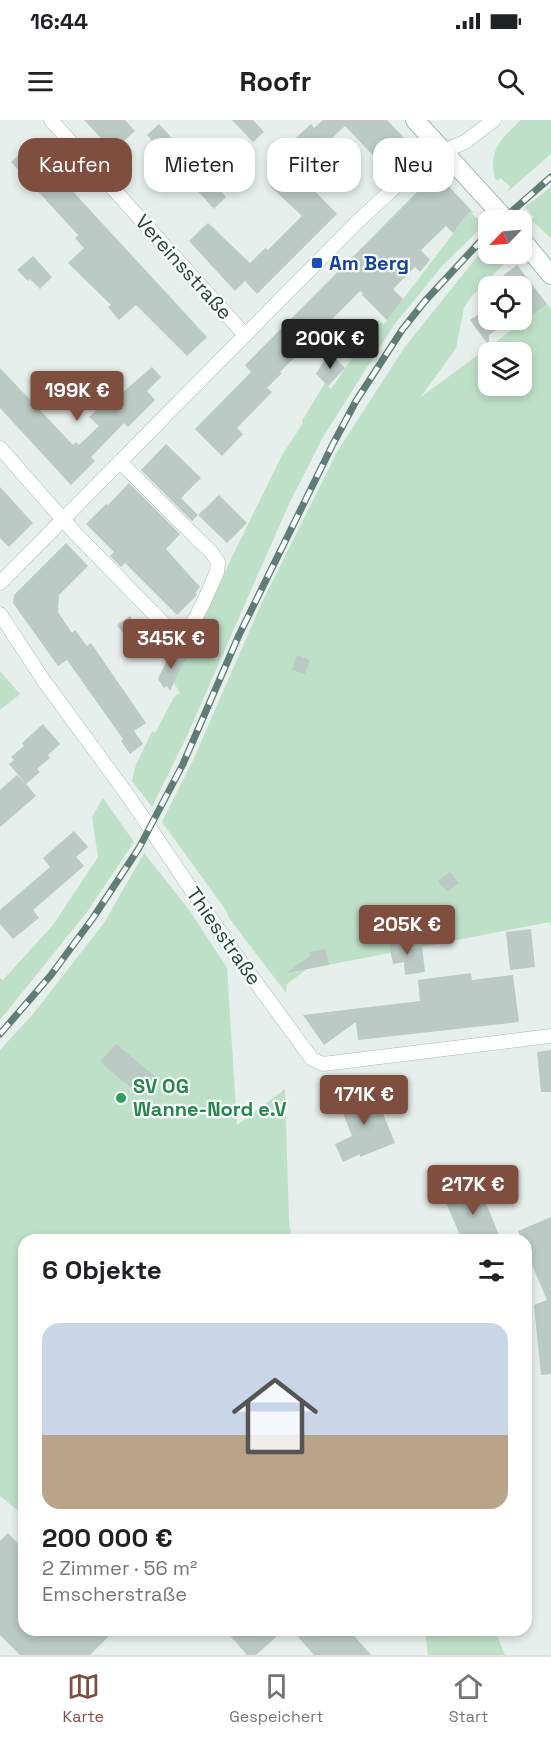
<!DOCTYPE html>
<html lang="de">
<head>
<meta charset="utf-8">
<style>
  body { margin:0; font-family:"Space Grotesk",sans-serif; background:#f2f2f2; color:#202124; height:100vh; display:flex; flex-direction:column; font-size:22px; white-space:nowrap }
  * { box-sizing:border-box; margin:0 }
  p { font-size:20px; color:#757577 }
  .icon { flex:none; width:33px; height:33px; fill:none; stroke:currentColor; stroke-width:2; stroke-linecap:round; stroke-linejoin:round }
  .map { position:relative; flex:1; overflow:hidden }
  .sheet { position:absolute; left:18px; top:1114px; width:514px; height:402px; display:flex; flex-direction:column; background:#fff; border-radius:18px; box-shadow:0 3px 9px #0003 }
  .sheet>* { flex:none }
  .guide { position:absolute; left:18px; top:18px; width:516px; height:54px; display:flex; gap:12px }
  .needle { width:39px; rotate:245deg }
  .buttons { position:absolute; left:478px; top:90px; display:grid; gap:12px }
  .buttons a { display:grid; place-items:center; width:54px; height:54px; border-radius:12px; background:#fff; box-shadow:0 3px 9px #0003; font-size:30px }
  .price { position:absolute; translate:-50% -51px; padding:0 14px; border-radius:6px; background:#7f4e3f; color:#fff; font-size:20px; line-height:39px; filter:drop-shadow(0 2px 3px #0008) }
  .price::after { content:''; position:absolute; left:50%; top:36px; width:18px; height:14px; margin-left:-9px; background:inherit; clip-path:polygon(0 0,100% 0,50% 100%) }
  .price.on { background:#222; color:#fff }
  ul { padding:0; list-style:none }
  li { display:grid; align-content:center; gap:12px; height:318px; padding:0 24px }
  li+li { border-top:2px solid #e0e0e0 }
  li span { display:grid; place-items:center; height:186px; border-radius:18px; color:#555 }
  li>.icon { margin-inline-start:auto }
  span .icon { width:108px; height:108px; fill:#fffc; stroke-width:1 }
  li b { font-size:26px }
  h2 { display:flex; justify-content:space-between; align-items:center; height:72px; padding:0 24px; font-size:26px }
  .pill { padding:0 21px; border-radius:18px; background:#fff; box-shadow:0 3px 9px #0003; font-size:21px; line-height:54px }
  .pill.on { background:#7f4e3f; color:#fff }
  .status { display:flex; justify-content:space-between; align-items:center; height:42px; padding:0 30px; background:#fff; direction:ltr }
  .status svg { height:16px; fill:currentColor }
  header { display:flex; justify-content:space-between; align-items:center; height:78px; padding:0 24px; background:#fff; font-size:27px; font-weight:800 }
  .tabs { display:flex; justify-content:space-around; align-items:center; height:84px; border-top:2px solid #e0e0e0; background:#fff; font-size:16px; color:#757577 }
  .tabs a { display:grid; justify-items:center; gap:3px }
  .tabs .on { color:#7f4e3f }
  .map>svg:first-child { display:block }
  .green { fill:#bfe0c8; fill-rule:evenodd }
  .building { fill:#bbcac4 }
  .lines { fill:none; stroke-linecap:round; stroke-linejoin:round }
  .street-casing { stroke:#a8b8b2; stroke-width:15 }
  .secondary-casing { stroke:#a4bbb3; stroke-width:20 }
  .street { stroke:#fff; stroke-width:14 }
  .secondary { stroke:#fff; stroke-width:18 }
  .rail-casing { stroke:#5f7d75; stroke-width:7 }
  .rail { stroke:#f7fbf9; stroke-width:4.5; stroke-dasharray:14; stroke-linecap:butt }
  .transit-dot { fill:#1a4fb4; stroke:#f7fbf9; stroke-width:2 }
  .leisure-dot { fill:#2e9e5b; stroke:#f7fbf9; stroke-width:2 }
  .labels { text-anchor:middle; stroke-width:4.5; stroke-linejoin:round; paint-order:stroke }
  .transit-label { font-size:20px; font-weight:bold; fill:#164399; stroke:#f7fbf9; text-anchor:start }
  .street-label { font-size:20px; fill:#24423a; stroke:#f7fbf9 }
  .leisure-label { font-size:20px; font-weight:bold; fill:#27864d; stroke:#f7fbf9; text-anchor:start }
</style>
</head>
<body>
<div class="status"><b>16:44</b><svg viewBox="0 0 49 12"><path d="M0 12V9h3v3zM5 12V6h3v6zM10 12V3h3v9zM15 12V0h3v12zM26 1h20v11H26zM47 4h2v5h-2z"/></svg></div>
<header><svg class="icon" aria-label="menu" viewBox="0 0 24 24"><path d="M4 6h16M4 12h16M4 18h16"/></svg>Roofr<svg class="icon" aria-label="search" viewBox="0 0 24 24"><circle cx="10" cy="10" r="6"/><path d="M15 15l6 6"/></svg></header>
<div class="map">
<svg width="551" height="1535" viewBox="0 0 551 1535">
  <rect width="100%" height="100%" fill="#e6efeb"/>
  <!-- green -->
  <g class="green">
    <path d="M 521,0 L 551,0 L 551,34 L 507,72 L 510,66 L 500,58 L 498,61 L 495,59 C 488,30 501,19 521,0 Z"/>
    <polygon points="551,67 551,118 531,100 534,97 525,87"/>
    <polygon points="471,90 473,92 472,94 482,102 484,100 487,102 443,145 394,205 323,317 289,384 186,618 152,687 132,661 136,645 152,611 155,613 174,577 180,573 174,563 230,441 282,335 303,303 302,301 325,263 331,269 378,200 384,204"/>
    <path d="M 489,122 L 489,134 L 512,134 L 512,136 L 471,177 L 464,188 L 456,228 L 421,277 L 547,184 L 551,189 L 551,807 L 550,802 L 307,849 L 287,864 L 286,873 L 229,798 L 227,792 L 162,702 L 194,638 L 263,480 L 337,332 L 404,228 ZM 489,232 L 522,232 L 522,266 L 489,266 Z"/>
    <polygon points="0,551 20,574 0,590"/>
    <polygon points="103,678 134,722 87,792 0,900 0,858 3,860 53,805 98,737 92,697"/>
    <polygon points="144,733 190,791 227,848 237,1005 285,969 289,1101 292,1120 24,1120 24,1400 17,1390 0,1376 0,930 33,894 104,803"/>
    <polygon points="425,1511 495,1511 505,1535 428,1535"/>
  </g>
  <!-- building -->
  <g class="building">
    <polygon points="84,0 125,0 135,11 113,31"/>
    <polygon points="232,0 253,0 264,12 253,22"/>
    <polygon points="323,0 387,0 408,22 408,28 386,49 345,6 318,31 327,40 306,62 337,94 257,174 245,161 235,171 189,121 208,103 250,143 265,128 268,130 302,96 271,67 298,39 287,26 311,4 314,8"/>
    <polygon points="159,4 226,77 214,89 147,15"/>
    <polygon points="30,25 207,217 187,236 136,185 119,200 108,187 111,185 68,143 84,128 75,118 78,115 11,42"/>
    <polygon points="432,57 440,57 471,90 453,113 446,106 421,130 430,140 420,152 415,147 393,169 403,179 387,200 362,175 363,173 360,171 280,252 282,253 267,268 272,272 237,308 243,314 222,336 195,309 251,252 245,245"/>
    <polygon points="33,136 52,157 40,169 30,159 28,161 17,150"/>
    <polygon points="517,145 547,184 522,203 522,166 489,166"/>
    <polygon points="489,187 489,200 511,200 489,215 489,226 470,200"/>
    <polygon points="329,232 345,248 328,266 316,254"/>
    <polygon points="152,247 161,257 147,271 155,280 128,307 124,303 91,337 95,341 71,365 0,288 0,248 73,325 76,322 79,325 99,306 89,297 105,282 94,271 107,258 122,273"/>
    <polygon points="166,324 201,358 181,378 198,395 192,401 141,350"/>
    <polygon points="129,363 180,414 166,429 200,467 195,473 197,475 177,495 125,443 121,447 110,436 114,432 86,404 106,384 108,385"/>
    <polygon points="0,367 33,403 9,427 0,418"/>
    <polygon points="219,375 247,403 227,423 198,395"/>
    <polygon points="66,423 88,446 59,475 58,492 72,513 75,510 87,526 91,523 146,603 134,611 143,624 130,634 121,621 123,619 67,540 58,546 13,483 14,475"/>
    <polygon points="130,496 153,528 140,537 117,505"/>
    <polygon points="171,531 186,538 170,571 167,566 164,568 158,559"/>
    <polygon points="297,535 310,540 305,554 292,550"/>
    <polygon points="43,604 60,624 48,635 50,638 37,649 40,652 26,664 36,676 0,707 0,670 17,655 25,663 9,644 14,640 11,637 24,626 22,623"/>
    <polygon points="74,711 88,727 76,737 84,746 33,790 39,798 13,819 0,804 0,790 50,747 43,738"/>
    <polygon points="450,752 459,763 447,772 438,761"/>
    <polygon points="531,809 535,847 510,850 506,812"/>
    <polygon points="402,816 405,830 422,827 425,852 405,855 404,842 393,844 388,818"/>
    <polygon points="326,829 329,845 286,853 310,836 309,832"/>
    <polygon points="471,853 472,860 513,855 519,902 358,920 356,902 324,925 303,895 420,881 418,860"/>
    <polygon points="116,924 157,958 142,977 100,942"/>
    <polygon points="551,930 551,972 541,972 537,932"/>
    <polygon points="372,967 395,1023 360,1037 360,1034 343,1042 335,1024 352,1016 338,980"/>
    <polygon points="479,1066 501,1120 462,1120 445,1080"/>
    <polygon points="551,1097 551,1254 541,1255 534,1185 547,1180 526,1131 526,1120 522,1120 518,1111"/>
    <polygon points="8,1413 24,1430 24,1510 115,1510 90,1535 20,1535 0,1515 0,1421"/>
    <polygon points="225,1510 284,1510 256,1535 247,1535"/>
    <polygon points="292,1510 349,1510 371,1535 314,1535"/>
  </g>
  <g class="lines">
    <defs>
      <g id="street">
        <polyline points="51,0 245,215"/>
        <path d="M 0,328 L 75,413 L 166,506 C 171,510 176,515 182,513 C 194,510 211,464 217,452 L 218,442 L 212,433 L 120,342"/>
        <polyline points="0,463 356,103 420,44 432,36 465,22 494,0"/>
        <polyline points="0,494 44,561 129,677 230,827 312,939 323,944 551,916"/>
      </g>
      <g id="secondary">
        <polyline points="415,0 506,100"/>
        <polyline points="522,120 551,155"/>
      </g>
    </defs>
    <!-- street casing -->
    <use href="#street" class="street-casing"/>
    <!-- secondary casing -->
    <use href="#secondary" class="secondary-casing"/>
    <!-- street -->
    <use href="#street" class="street"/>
    <!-- secondary -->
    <use href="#secondary" class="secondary"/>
    <defs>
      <g id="rail">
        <polyline points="502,100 551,57"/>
        <polyline points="0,914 51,855 93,798 139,728 183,644 239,515 333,324 356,281 402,210 425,181 489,112"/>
      </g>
    </defs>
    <!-- rail casing -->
    <use href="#rail" class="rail-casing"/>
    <!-- rail -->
    <use href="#rail" class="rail"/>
  </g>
  <!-- markers -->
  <rect class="transit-dot" x="311" y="137" width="12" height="12" rx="3"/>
  <circle class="leisure-dot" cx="121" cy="978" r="6"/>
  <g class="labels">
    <!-- transit labels -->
    <g class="transit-label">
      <text x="329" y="150">Am Berg</text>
    </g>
    <!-- street labels -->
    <g class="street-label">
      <text transform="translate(184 147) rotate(48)" y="7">Vereinsstraße</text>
      <text transform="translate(224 816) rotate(55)" y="7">Thiesstraße</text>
    </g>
    <!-- leisure labels -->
    <g class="leisure-label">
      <text x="133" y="973">SV OG<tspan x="133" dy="23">Wanne-Nord e.V</tspan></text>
    </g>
  </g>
</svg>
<div class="buttons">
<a><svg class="needle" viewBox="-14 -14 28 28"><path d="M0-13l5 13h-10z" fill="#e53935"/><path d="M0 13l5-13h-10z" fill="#757577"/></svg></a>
<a><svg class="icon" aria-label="locate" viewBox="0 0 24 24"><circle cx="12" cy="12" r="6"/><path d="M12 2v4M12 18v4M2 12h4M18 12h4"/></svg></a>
<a><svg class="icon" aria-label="layers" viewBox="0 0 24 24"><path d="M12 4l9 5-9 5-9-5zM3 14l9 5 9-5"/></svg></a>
</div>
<b class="price on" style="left:330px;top:250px">200K €</b>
<b class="price" style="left:77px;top:302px">199K €</b>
<b class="price" style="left:171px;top:550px">345K €</b>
<b class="price" style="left:407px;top:836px">205K €</b>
<b class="price" style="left:364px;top:1006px">171K €</b>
<b class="price" style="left:473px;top:1096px">217K €</b>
<div class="guide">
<a class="pill on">Kaufen</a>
<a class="pill">Mieten</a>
<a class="pill">Filter</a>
<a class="pill">Neu</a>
</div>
<section class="sheet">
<h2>6 Objekte<svg class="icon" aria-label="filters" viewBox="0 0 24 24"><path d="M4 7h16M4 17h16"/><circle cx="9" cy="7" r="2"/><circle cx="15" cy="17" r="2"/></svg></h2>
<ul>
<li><span style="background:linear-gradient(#c9d6e8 60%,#b9a48a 0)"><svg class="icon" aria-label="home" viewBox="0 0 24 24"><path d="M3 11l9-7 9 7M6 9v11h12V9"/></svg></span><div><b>200 000 €</b><p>2 Zimmer · 56 m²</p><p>Emscherstraße</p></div></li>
</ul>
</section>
</div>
<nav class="tabs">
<a class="on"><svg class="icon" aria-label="map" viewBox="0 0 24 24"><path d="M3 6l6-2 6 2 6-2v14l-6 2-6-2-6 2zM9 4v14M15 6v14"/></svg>Karte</a>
<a><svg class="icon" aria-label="saved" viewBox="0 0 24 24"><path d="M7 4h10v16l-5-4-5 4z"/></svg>Gespeichert</a>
<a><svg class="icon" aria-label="home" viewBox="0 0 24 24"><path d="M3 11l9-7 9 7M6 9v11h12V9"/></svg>Start</a>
</nav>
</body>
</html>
